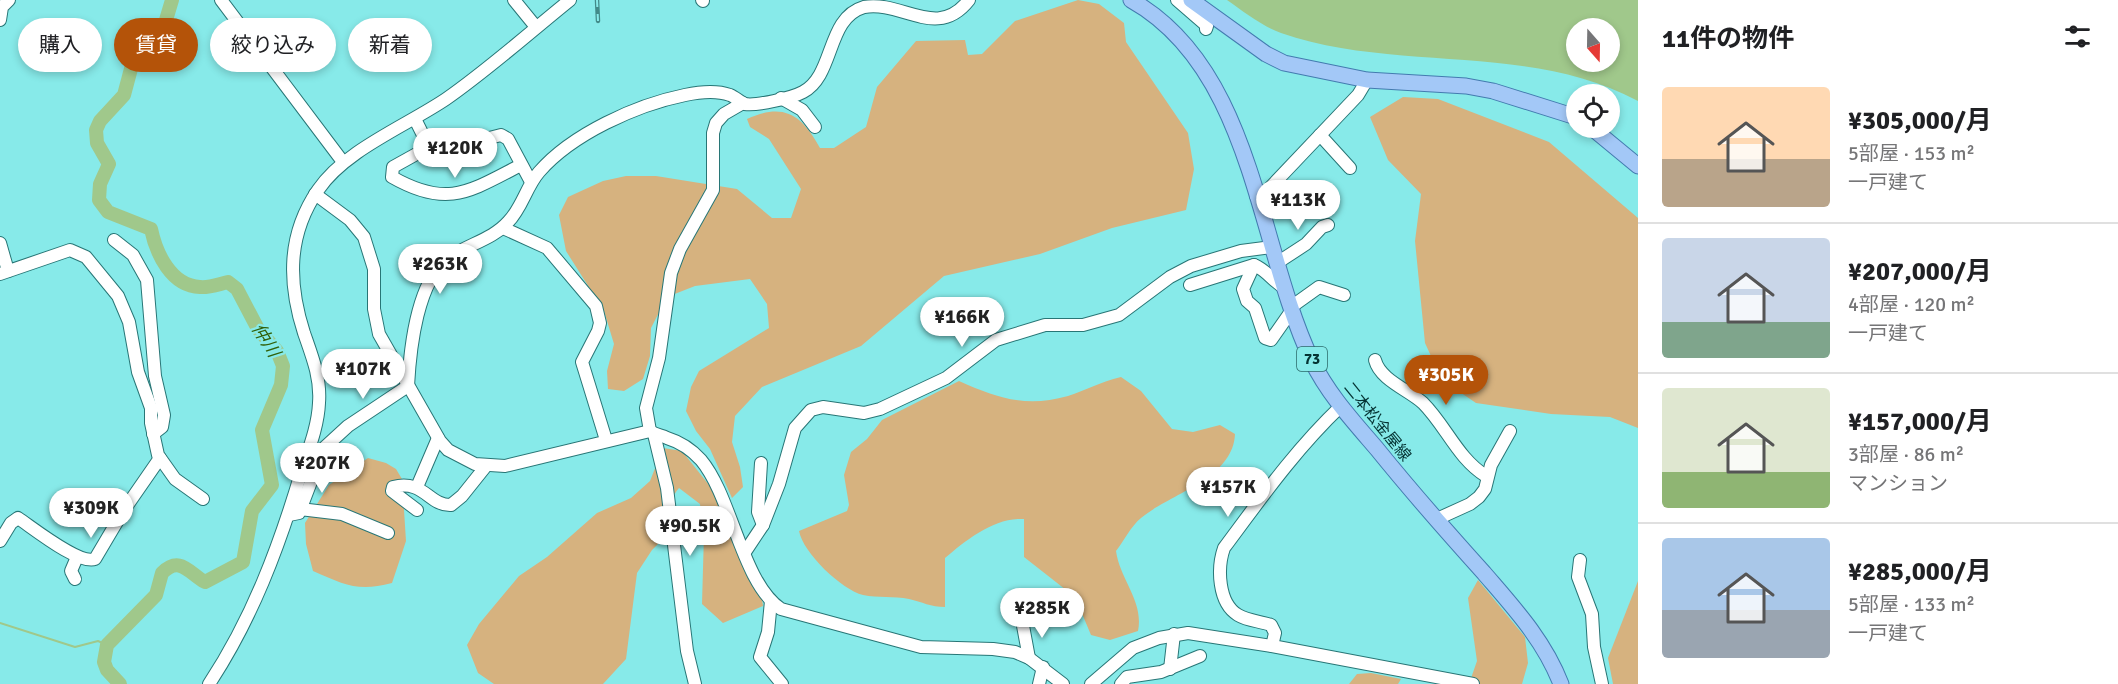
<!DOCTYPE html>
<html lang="ja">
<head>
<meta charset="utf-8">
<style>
  body { margin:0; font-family:Signika,"Noto Sans JP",sans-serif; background:#f6f6f6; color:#202124; height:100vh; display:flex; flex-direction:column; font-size:22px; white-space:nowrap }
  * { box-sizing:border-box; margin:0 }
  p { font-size:20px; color:#757577 }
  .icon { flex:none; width:33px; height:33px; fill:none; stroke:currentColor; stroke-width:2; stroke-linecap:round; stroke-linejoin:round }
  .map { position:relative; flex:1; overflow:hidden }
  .sheet { display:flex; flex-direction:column; background:#fff; width:480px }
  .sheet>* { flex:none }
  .hud { position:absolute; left:18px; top:18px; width:570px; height:54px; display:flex; gap:12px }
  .needle { width:39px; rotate:160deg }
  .controls { position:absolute; left:1566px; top:18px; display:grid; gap:12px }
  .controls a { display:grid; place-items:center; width:54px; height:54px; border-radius:50%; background:#fff; box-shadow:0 3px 9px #0003; font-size:30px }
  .price { position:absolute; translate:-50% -51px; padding:0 14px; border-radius:21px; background:#fff; color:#222; font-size:20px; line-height:39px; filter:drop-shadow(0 2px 3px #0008) }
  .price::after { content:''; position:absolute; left:50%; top:36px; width:18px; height:14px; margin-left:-9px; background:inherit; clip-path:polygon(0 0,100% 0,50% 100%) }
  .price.current { background:#b45309; color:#fff }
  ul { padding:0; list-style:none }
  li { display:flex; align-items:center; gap:18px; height:150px; padding:0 24px }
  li+li { border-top:2px solid #e0e0e0 }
  li span { display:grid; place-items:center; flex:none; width:168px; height:120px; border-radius:6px; color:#555 }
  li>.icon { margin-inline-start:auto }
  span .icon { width:72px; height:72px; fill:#fffc; stroke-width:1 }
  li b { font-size:26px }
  h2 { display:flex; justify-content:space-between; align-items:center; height:72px; padding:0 24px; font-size:26px }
  .chip { padding:0 21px; border-radius:27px; background:#fff; box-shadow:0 3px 9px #0003; font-size:21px; line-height:54px }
  .chip.current { background:#b45309; color:#fff }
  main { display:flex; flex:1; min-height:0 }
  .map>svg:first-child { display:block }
  .green { fill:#d6b27f }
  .water { fill:#a0c88b; fill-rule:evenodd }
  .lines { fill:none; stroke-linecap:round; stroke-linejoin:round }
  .stream { stroke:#a0c88b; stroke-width:2 }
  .river { stroke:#a0c88b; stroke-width:14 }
  .minor-casing { stroke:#287676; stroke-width:14 }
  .major-casing { stroke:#437baf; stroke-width:17 }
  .minor { stroke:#fff; stroke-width:12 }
  .major { stroke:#a3c8f7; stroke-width:15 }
  .rail-casing { stroke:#428a89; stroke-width:4.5 }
  .rail { stroke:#87eae9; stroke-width:2; stroke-dasharray:7; stroke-linecap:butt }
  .labels { text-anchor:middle; stroke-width:4.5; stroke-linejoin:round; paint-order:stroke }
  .shield { fill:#87eae9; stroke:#2b6969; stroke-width:1.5 }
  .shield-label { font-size:15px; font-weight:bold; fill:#043232 }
  .street-label { font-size:16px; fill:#043232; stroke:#87eae9 }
  .water-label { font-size:18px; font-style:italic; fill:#31610a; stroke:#87eae9 }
</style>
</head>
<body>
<main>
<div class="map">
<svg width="1638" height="684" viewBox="0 0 1638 684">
  <rect width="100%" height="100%" fill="#87eae9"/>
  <!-- green -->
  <g class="green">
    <path d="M 1078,0 L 1099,4 L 1124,23 L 1126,42 L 1188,133 L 1194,169 L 1186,210 L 1112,228 L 1040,254 L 944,276 L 861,346 L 762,387 L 735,416 L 732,442 L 740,467 L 743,487 L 732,498 L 710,449 L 696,431 L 686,411 L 691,387 L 699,371 L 769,328 L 767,304 L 750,279 L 695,286 L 667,297 L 651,328 L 650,356 L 643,379 L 624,391 L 608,389 L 607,371 L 614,344 L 604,311 L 566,251 L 559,215 L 568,197 L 603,181 L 626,176 L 656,176 L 737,189 L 772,218 L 791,218 L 801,189 L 769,139 L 750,127 L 747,119 C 784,102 802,115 820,148 L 834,148 L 866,127 L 877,87 L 916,41 L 965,40 L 968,55 L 982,54 L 1015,21 Z"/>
    <polygon points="1403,97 1438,99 1549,142 1638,218 1638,428 1610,417 1551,414 1476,403 1442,380 1425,343 1415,241 1421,194 1388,160 1370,117"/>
    <path d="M 1121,377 L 1141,391 L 1172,429 L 1193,432 L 1220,425 L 1235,434 C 1233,479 1171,493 1141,518 C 1131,526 1124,541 1116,551 C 1120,580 1144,601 1138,631 L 1110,640 L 1091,635 L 1075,597 L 1024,557 L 1024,519 C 995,517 966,540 945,558 L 945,607 C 931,607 922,602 909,599 C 894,596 878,598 863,595 C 842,590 803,553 799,531 L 847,511 L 849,505 L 844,475 L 851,452 L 867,439 L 882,420 L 959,381 C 997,398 1026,408 1068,396 C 1086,390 1100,382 1121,377 Z"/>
    <path d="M 663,448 L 682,451 L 713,490 L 761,592 L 763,606 L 723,623 L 702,604 L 704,533 L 700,504 L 679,488 C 667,502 667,519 666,536 L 652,550 L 637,573 L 626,659 L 603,684 L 494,684 L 478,673 L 467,645 L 479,624 L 519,576 L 547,557 L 597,513 L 631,498 L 650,481 Z"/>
    <path d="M 368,458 L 386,463 L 396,469 L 402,479 L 406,541 L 392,583 C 358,592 345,585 313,571 L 306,544 L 305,523 L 329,485 Z"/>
    <polygon points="1478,580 1525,637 1528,663 1522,684 1469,684 1477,661 1468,598"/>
    <polygon points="1638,581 1638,684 1613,684 1608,658"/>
    <polygon points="1371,673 1401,679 1398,684 1349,684 1357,674"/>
  </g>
  <!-- water -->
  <path class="water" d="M 1227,0 L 1638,0 L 1638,101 C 1528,42 1397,73 1281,33 C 1262,26 1244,12 1227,0 ZM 1576,28 L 1610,28 L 1610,62 L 1576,62 Z"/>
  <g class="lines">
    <!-- stream -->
    <polyline class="stream" points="0,623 75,647 98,641 107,645"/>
    <!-- river -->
    <path class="river" d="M 120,684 L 107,670 L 104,662 L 107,645 L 156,595 L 162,573 C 180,555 189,573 205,582 L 243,562 L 252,511 L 272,485 L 262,430 L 281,385 L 283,366 L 277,351 L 258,329 L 237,289 L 228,282 C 219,284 209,288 200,287 C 171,286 156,253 151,229 L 108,212 L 99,200 L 100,184 L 109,164 L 97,143 L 96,130 L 100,121 L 124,95 L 136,50 L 163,30 L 172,0"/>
    <defs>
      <g id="minor">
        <polyline points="221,0 343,162"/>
        <polyline points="514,0 536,27"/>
        <polyline points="702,0 703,1"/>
        <polyline points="1177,0 1207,26 1206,29"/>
        <polyline points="0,20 2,7 9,0"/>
        <polyline points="781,98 802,110 815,127"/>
        <polyline points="415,119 429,147 435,152 501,135 508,139 531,182"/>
        <polyline points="1320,135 1350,168"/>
        <path d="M 429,147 L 393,167 L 392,177 C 448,209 470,191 521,165"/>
        <path d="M 315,194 L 350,220 L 364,237 L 374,269 L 374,309 L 379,334 L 440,441 L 448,450 L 475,464 L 505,466 L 650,431 C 655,435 661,435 667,438 C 680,442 692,450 701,460 C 732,497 742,583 781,609 L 921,647 L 993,649 L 1015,652 L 1029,658 L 1063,684"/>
        <polyline points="1256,196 1266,192 1358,95 1367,80"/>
        <polyline points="503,228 547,248 596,306 600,323 598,331 582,362 606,440"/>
        <polyline points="114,240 133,255 147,280 155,376 164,415 162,427 153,434"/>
        <polyline points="0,243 8,271"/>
        <polyline points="1277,263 1306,244 1322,227 1328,225"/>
        <polyline points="1254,265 1243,289 1247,301 1255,308 1265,338 1271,340 1292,310"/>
        <polyline points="0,274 70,250 86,257 118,296 129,322 138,372 151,408 151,423 158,455 175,479 203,499"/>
        <path d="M 1190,285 L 1254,265 C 1268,271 1272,281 1285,288"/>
        <polyline points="1291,307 1319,287 1344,295"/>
        <path d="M 1375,360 C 1380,380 1409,390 1423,403 C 1446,426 1458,459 1486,476"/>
        <polyline points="650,431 646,408 659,358 671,273 680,249 713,190 713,133 716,123 724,114 743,103"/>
        <polyline points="654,434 667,488 687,651 695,684"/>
        <polyline points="761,463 758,512 763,525"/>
        <polyline points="417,487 438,438"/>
        <polyline points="300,509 342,514 388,533"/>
        <path d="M 417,510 L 392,491 L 393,487 C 424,479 429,506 451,505 L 462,496 L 486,466"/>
        <path d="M 289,515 L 299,513 L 324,448 L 348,426 L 408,386 C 410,349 417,279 450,257 C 469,244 493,239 508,222 C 522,208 526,187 539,172 C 572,134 636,105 685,95 C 699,92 716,90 730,95 C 735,97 740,102 745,104 C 756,106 792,98 803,92 C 835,75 826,18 864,7 C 902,0 937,41 969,0"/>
        <polyline points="1437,519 1470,504 1479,497 1485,489 1491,465 1510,431"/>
        <path d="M 0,541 L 11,523 L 18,518 C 33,528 79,565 95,559 L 124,510 L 160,458"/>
        <polyline points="745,552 763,525 779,484 795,428 811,410 823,407 864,413 880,409 946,378 996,340 1045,325 1083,325 1119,315 1170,277 1191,266 1241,251 1272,247"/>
        <polyline points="1580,560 1578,577 1592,614 1594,647 1602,684"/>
        <polyline points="75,579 71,571 77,557"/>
        <polyline points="771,601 768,632 760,657 782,684"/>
        <path d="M 1272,646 L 1275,633 L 1271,625 C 1260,621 1248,621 1238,615 C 1218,603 1217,568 1224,548 C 1262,497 1295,450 1341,406"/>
        <polyline points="1029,658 1021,615 1034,609 1046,611"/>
        <polyline points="1170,669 1174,634"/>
        <path d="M 209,684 C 252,619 279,547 301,473 C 308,451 318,427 319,403 C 321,378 312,356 304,333 C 288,283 287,235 318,190 C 345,150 406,126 446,99 C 489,69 529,33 570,0"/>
        <polyline points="1039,684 1043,667"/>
        <polyline points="1091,684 1133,648 1159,638 1188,633 1272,646 1473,684"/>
        <polyline points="1121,684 1127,677 1161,672 1200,656"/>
      </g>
      <g id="major">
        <path d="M 1131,0 C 1254,69 1257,246 1312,361 C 1328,394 1353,421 1377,449 C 1411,491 1447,532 1484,573 C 1514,608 1544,640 1561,684"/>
        <polyline points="1191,0 1266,54 1284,63 1367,80 1466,86 1493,91 1576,117"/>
        <polyline points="1592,128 1638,166"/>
      </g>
    </defs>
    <!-- minor casing -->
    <use href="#minor" class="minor-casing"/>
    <!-- major casing -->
    <use href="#major" class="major-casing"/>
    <!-- minor -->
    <use href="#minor" class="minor"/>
    <!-- major -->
    <use href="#major" class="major"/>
    <defs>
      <polyline id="rail" points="597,0 598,21"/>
    </defs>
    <!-- rail casing -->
    <use href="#rail" class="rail-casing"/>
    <!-- rail -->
    <use href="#rail" class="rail"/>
  </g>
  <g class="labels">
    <!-- shield labels -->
    <rect class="shield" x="1297" y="347" width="30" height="24" rx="4.5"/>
    <g class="shield-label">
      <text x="1312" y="364">73</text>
    </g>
    <!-- street labels -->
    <g class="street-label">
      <text transform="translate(1378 421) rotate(51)" y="6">二本松金屋線</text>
    </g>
    <!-- water labels -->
    <g class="water-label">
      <text transform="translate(266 340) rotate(58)" y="6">仲川</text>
    </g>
  </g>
</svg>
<div class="controls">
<a><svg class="needle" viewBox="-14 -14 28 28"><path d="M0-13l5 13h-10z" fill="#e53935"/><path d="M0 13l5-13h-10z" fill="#757577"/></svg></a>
<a><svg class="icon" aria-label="locate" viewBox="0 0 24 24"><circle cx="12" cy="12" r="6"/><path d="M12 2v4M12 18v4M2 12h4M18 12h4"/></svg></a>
</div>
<b class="price" style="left:455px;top:179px">¥120K</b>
<b class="price" style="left:1298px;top:231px">¥113K</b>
<b class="price" style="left:440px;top:295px">¥263K</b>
<b class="price" style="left:962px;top:348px">¥166K</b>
<b class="price" style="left:363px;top:400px">¥107K</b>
<b class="price current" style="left:1446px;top:406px">¥305K</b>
<b class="price" style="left:322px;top:494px">¥207K</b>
<b class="price" style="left:1228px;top:518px">¥157K</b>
<b class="price" style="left:91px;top:539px">¥309K</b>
<b class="price" style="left:690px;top:557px">¥90.5K</b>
<b class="price" style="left:1042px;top:639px">¥285K</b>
<div class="hud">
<a class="chip">購入</a>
<a class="chip current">賃貸</a>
<a class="chip">絞り込み</a>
<a class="chip">新着</a>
</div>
</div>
<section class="sheet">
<h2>11件の物件<svg class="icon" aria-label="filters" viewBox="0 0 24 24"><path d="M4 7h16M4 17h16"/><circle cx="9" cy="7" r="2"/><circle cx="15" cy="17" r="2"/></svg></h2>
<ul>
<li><span style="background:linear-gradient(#ffd9b3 60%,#b9a48a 0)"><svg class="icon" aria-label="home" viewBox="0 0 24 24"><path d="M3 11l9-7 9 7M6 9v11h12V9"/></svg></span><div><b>¥305,000/月</b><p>5部屋 · 153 m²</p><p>一戸建て</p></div></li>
<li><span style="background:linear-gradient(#c9d6e8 70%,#7fa58c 0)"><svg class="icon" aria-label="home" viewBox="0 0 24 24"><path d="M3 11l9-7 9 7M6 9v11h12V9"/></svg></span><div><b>¥207,000/月</b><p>4部屋 · 120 m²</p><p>一戸建て</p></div></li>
<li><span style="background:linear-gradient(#dfe7d0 70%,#8fb573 0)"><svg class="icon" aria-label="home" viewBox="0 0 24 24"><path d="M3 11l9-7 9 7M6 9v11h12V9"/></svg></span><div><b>¥157,000/月</b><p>3部屋 · 86 m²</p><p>マンション</p></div></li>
<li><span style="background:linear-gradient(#a9c7e8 60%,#9aa5b1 0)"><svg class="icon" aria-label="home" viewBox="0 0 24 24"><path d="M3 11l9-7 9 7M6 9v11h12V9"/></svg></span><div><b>¥285,000/月</b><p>5部屋 · 133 m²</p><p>一戸建て</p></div></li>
</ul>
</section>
</main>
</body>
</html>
